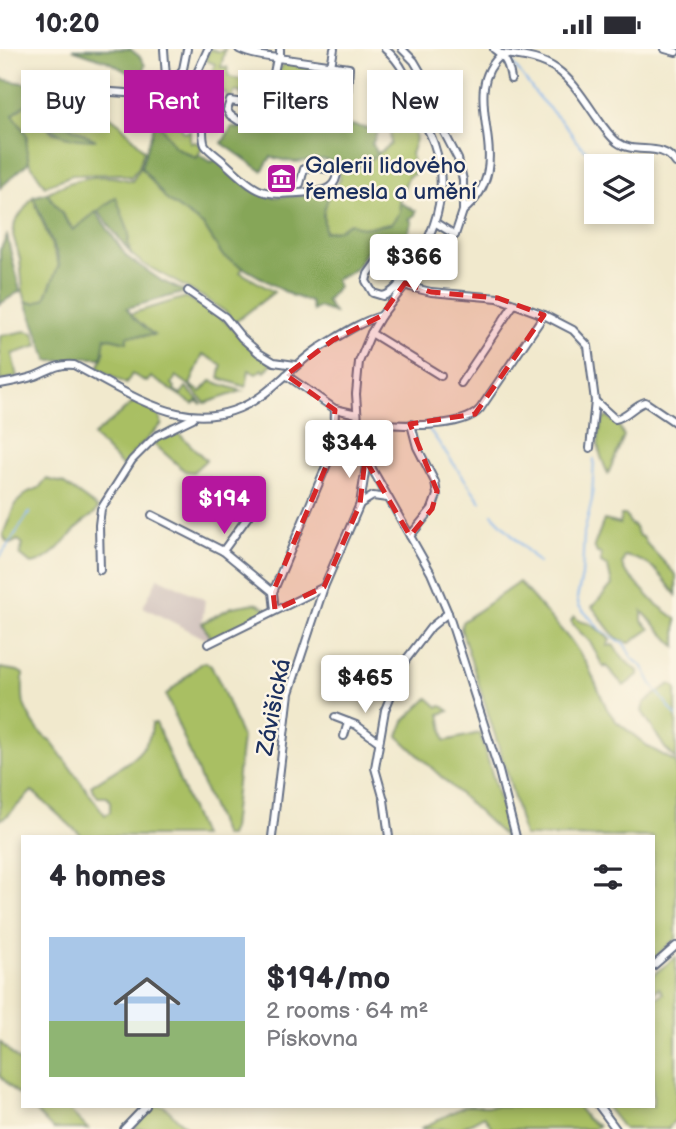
<!DOCTYPE html>
<html lang="en">
<head>
<meta charset="utf-8">
<style>
  body { margin:0; font-family:"Balsamiq Sans",sans-serif; background:#f2f2f3; color:#2b2b33; height:100vh; display:flex; flex-direction:column; font-size:26px; white-space:nowrap }
  * { box-sizing:border-box; margin:0 }
  p { font-size:23px; color:#7c7c81 }
  .icon { flex:none; width:38px; height:38px; fill:none; stroke:currentColor; stroke-width:2; stroke-linecap:round; stroke-linejoin:round }
  .map { position:relative; flex:1; overflow:hidden }
  .panel { position:absolute; left:21px; top:786px; width:634px; height:273px; display:flex; flex-direction:column; background:#fff; border-radius:0px; box-shadow:0 4px 10px #0003 }
  .panel>* { flex:none }
  .hud { position:absolute; left:21px; top:21px; width:635px; height:63px; display:flex; gap:14px }
  .controls { position:absolute; left:584px; top:105px; display:grid; gap:14px }
  .controls a { display:grid; place-items:center; width:70px; height:70px; border-radius:0px; background:#fff; box-shadow:0 4px 10px #0003; font-size:35px }
  .price { position:absolute; translate:-50% -60px; padding:0 16px; border-radius:7px; background:#fff; color:#222; font-size:23px; line-height:46px; filter:drop-shadow(0 2px 4px #0008) }
  .price::after { content:''; position:absolute; left:50%; top:42px; width:21px; height:16px; margin-left:-10px; background:inherit; clip-path:polygon(0 0,100% 0,50% 100%) }
  .price.on { background:#b5179e; color:#fff }
  ul { padding:0; list-style:none }
  li { display:flex; align-items:center; gap:21px; height:175px; padding:0 28px }
  li span { display:grid; place-items:center; flex:none; width:196px; height:140px; border-radius:0px; color:#555 }
  li>.icon { margin-inline-start:auto }
  span .icon { width:84px; height:84px; fill:#fffc; stroke-width:1 }
  li b { font-size:30px }
  h2 { display:flex; justify-content:space-between; align-items:center; height:84px; padding:0 28px; font-size:30px }
  .pill { padding:0 24px; border-radius:0px; background:#fff; box-shadow:0 4px 10px #0003; font-size:24px; line-height:63px }
  .pill.on { background:#b5179e; color:#fff }
  .status { display:flex; justify-content:space-between; align-items:center; height:49px; padding:0 35px; background:#fff; direction:ltr }
  .status svg { height:19px; fill:currentColor }
  .map>svg:first-child { display:block }
  .industrial { fill:#cfc0bb }
  .green { fill:#a9bf63; stroke:#627760; stroke-width:2 }
  .forest { fill:#86a659; stroke:#506a5c; stroke-width:2 }
  .lines { fill:none; stroke-linecap:round; stroke-linejoin:round }
  .stream { stroke:#80b3ed; stroke-width:2 }
  .minor-casing { stroke:#667085; stroke-width:10 }
  .minor { stroke:#fff; stroke-width:6 }
  .marked { fill:#d62828; fill-opacity:0.2; stroke:#d62828; stroke-width:5; stroke-dasharray:14 9; stroke-linejoin:round }
  .labels { text-anchor:middle; stroke-width:5; stroke-linejoin:round; paint-order:stroke }
  .poi-label { font-size:23px; fill:#1b2f5e; stroke:#fcf5e5; text-anchor:start }
  .street-label { font-size:23px; fill:#1b2f5e; stroke:#fcf5e5 }
</style>
</head>
<body>
<div class="status"><b>10:20</b><svg viewBox="0 0 49 12"><path d="M0 12V9h3v3zM5 12V6h3v6zM10 12V3h3v9zM15 12V0h3v12zM26 1h20v11H26zM47 4h2v5h-2z"/></svg></div>
<div class="map">
<svg width="676" height="1080" viewBox="0 0 676 1080">
  <rect width="100%" height="100%" fill="#fcf5e5"/>
  <filter id="ink" filterUnits="userSpaceOnUse"><feTurbulence type="fractalNoise" baseFrequency=".0143" numOctaves="2"/><feDisplacementMap in="SourceGraphic" scale="14" xChannelSelector="R" yChannelSelector="G"/><feConvolveMatrix kernelMatrix="1 2 1 2 8 2 1 2 1" color-interpolation-filters="sRGB"/></filter>
  <filter id="wash" filterUnits="userSpaceOnUse"><feTurbulence type="fractalNoise" baseFrequency=".00686" numOctaves="4" result="noise"/><feDisplacementMap in="SourceGraphic" scale="28" xChannelSelector="R" yChannelSelector="G"/><feGaussianBlur stdDeviation="1.57" result="paint"/><feColorMatrix in="noise" values="0 0 0 0 0 0 0 0 0 0 0 0 0 0 0 0 0 1.4 0 .05"/><feComposite in="paint" operator="in"/></filter>
  <g filter="url(#wash)">
    <rect width="100%" height="100%" fill="#f1e9cd"/>
    <!-- industrial -->
    <polygon class="industrial" points="158,528 205,551 202,574 211,590 207,593 204,589 143,558"/>
    <!-- green -->
    <g class="green">
      <path d="M 210,0 L 220,3 L 225,0 L 221,18 L 227,18 L 229,28 L 251,33 L 249,39 L 240,43 L 243,45 L 244,50 L 239,43 L 234,43 L 230,51 L 227,50 L 226,44 L 217,42 L 214,64 L 210,66 L 203,62 L 199,67 L 190,55 C 196,50 199,43 201,35 L 195,32 L 197,29 L 208,34 L 215,15 L 205,11 Z"/>
      <polygon points="286,14 332,21 328,41 277,32 275,30 277,22"/>
      <polygon points="171,37 185,52 173,63 175,70 173,73 178,72 184,84 190,82 190,94 195,93 203,97 197,109 175,98 156,70 161,43 178,57 183,53 165,39"/>
      <polygon points="68,40 77,43 121,76 144,101 139,118 131,128 120,125 72,126 45,137 29,113 26,99 27,86 12,66 26,54 53,84 93,90 74,80 33,52"/>
      <polygon points="409,66 416,90 411,105 414,125 408,128 399,152 401,163 391,175 362,179 350,174 338,181 324,184 324,156 340,130 338,117 343,112 350,121 358,119 391,95 390,83 403,77"/>
      <path d="M 141,118 L 167,151 L 204,177 L 223,207 L 243,219 L 240,223 L 274,243 L 234,274 L 227,264 L 203,248 L 142,214 L 131,205 L 128,196 L 129,184 L 116,149 L 74,181 L 47,144 C 77,128 99,123 132,132 Z"/>
      <polygon points="33,148 59,216 45,250 35,254 26,253 23,242 20,210 13,186 15,173"/>
      <path d="M 186,248 C 200,256 218,264 229,276 C 243,291 253,304 272,314 L 265,323 L 262,320 L 256,325 L 249,321 L 246,338 L 219,329 L 222,316 L 203,305 L 190,336 L 201,343 L 211,332 L 242,342 L 205,354 L 189,336 L 176,327 L 172,335 L 175,338 L 174,341 L 181,345 L 186,338 L 202,355 L 196,352 L 193,355 L 151,328 L 147,333 L 132,325 L 126,335 L 98,319 L 105,302 L 102,300 L 105,288 L 127,293 L 127,287 L 153,286 L 130,265 Z"/>
      <polygon points="25,282 34,284 38,297 12,305 17,328 0,332 0,287"/>
      <polygon points="135,352 158,364 162,375 133,404 123,418 93,387"/>
      <path d="M 608,368 L 619,377 L 624,387 L 608,425 C 598,402 594,393 604,369 Z"/>
      <polygon points="173,379 206,411 193,423 185,422 153,394"/>
      <path d="M 46,430 L 63,434 L 98,459 C 94,468 88,468 82,474 C 69,487 50,513 31,515 L 20,506 L 22,494 L 18,491 L 10,495 L 6,492 L 3,486 L 15,455 L 28,443 L 39,439 Z"/>
      <path d="M 621,466 L 626,466 L 630,475 L 634,477 L 639,487 L 643,488 L 646,494 L 676,526 L 676,546 C 660,525 654,513 625,507 L 622,515 L 624,521 L 655,554 L 676,570 L 676,598 L 642,562 L 642,572 L 650,580 L 630,594 C 611,592 604,570 592,558 L 612,536 L 608,518 L 601,514 L 601,505 L 597,504 L 594,497 L 604,471 L 620,475 Z"/>
      <polygon points="519,533 572,593 588,617 607,660 616,672 650,699 676,713 676,890 653,910 653,788 524,787 509,730 461,580 462,573"/>
      <polygon points="256,554 268,560 211,590 202,574 232,558"/>
      <path d="M 574,567 C 579,574 583,572 590,575 C 597,578 604,585 610,591 L 607,597 L 613,596 C 620,606 628,616 638,622 L 638,626 L 624,637 L 606,617 L 604,618 C 598,610 595,600 590,593 C 584,586 576,581 571,572 Z"/>
      <polygon points="206,613 211,617 220,634 242,689 232,780 229,787 224,787 166,646 201,614"/>
      <path d="M 0,619 L 18,622 L 23,625 C 23,634 22,646 24,655 C 27,664 40,688 50,691 L 105,766 L 110,763 L 110,752 L 107,748 L 98,748 L 91,737 C 113,721 153,705 152,674 L 156,674 L 202,787 L 82,787 L 32,742 L 8,766 L 0,771 Z"/>
      <polygon points="670,635 676,639 676,710 665,699 642,662 644,654"/>
      <polygon points="428,649 438,658 442,657 449,662 440,665 445,692 480,684 510,787 504,787 398,687 404,672"/>
      <polygon points="676,908 676,1070 668,1080 624,1080 606,1057 653,1057 653,951 663,944 659,939 653,944 653,926"/>
      <polygon points="0,993 23,1016 23,1050 0,1027"/>
      <polygon points="30,1057 65,1057 88,1080 53,1080"/>
      <polygon points="156,1057 164,1057 188,1080 133,1080"/>
      <polygon points="465,1057 577,1057 587,1070 598,1077 593,1080 493,1080 484,1067 460,1080 420,1080"/>
    </g>
    <!-- forest -->
    <g class="forest">
      <polygon points="72,0 130,0 140,8 145,16 140,30 107,12"/>
      <path d="M 0,30 L 63,41 L 34,53 L 74,80 L 96,91 C 52,90 55,82 26,55 L 13,66 L 27,86 L 26,99 L 29,113 L 0,139 Z"/>
      <path d="M 293,58 L 303,61 L 301,72 L 311,74 L 309,83 L 323,84 L 324,78 L 334,79 L 335,77 L 350,79 L 351,76 L 370,80 L 372,77 L 380,79 L 372,95 L 378,105 L 352,122 L 344,113 L 338,117 C 325,105 309,113 294,113 C 286,112 278,110 271,108 L 262,122 L 222,94 L 232,78 L 238,80 L 239,73 L 257,80 L 259,71 L 269,74 L 268,81 L 279,78 L 289,79 Z"/>
      <path d="M 156,70 L 175,98 L 196,109 L 199,106 L 211,113 L 218,109 L 249,139 L 265,147 L 273,148 L 329,145 L 323,166 L 325,183 L 338,181 L 350,174 L 362,179 L 391,175 L 400,163 L 399,153 L 416,162 L 415,166 L 409,170 L 412,173 L 407,186 L 391,204 L 378,194 C 362,198 365,209 356,219 C 351,224 341,227 335,231 L 338,238 L 326,252 L 334,264 L 319,258 L 313,262 L 311,253 L 291,246 L 223,207 L 204,177 L 167,151 L 141,118 Z"/>
      <polygon points="47,144 73,181 96,163 127,208 162,232 186,243 127,259 133,268 154,286 127,287 127,293 105,288 102,309 82,309 79,315 70,312 48,312 26,253 35,254 45,250 59,216 57,205 33,148"/>
      <polygon points="116,148 129,184 128,196 131,205 98,162"/>
      <polygon points="7,187 20,242 0,255 0,201"/>
    </g>
    <g class="lines">
      <!-- stream -->
      <g class="stream">
        <polyline points="509,9 539,49 567,78 576,92 597,112 597,117"/>
        <polyline points="429,380 481,453"/>
        <polyline points="594,410 592,451 584,484 582,527 577,549 579,557 601,581 625,596 632,609 643,618 653,637 676,667"/>
        <polyline points="492,465 539,514"/>
        <polyline points="0,508 30,463"/>
      </g>
    </g>
  </g>
  <g filter="url(#ink)">
    <g class="lines">
      <defs>
        <g id="minor">
          <polyline points="164,0 166,28 171,37 183,20 187,0"/>
          <path d="M 239,0 C 253,7 270,8 286,10 L 349,19 L 347,48 L 272,34 L 277,9 L 280,7 L 280,0"/>
          <path d="M 494,0 C 506,8 509,17 511,30"/>
          <polyline points="665,0 676,3"/>
          <polyline points="331,17 334,0"/>
          <path d="M 83,41 L 155,46 L 171,37 C 182,48 196,60 202,75 C 204,81 202,90 205,96 C 209,102 220,109 225,114 C 263,149 262,146 312,143 C 326,142 337,138 337,122 L 315,118 L 304,120 L 300,135 L 282,145"/>
          <polyline points="181,47 192,35 208,0"/>
          <polyline points="239,72 230,66 227,61 230,52 251,55 256,33 272,34"/>
          <path d="M 463,162 C 523,113 453,48 502,5 C 554,9 565,22 593,63 C 600,73 607,85 617,93 C 636,107 661,91 676,114"/>
          <polyline points="436,174 455,186"/>
          <path d="M 380,208 L 368,225 L 366,232 L 373,244 L 383,247 C 397,243 404,228 412,217 C 438,180 449,139 434,95 C 430,83 423,72 418,60 C 410,37 405,16 385,0"/>
          <polyline points="405,234 410,238 431,243 498,249 544,266 573,281 588,297 595,352 590,399"/>
          <polyline points="188,242 225,268 242,289 259,304 274,313 295,316"/>
          <polyline points="371,284 441,327"/>
          <polyline points="286,326 335,360 357,365"/>
          <polyline points="461,334 514,255"/>
          <path d="M 0,335 C 12,333 23,331 35,327 C 48,322 58,314 74,316 C 134,347 195,394 261,347 C 282,332 298,313 319,299 C 338,288 359,273 381,267"/>
          <path d="M 595,352 L 615,370 C 627,368 634,356 645,353 L 676,374"/>
          <path d="M 358,373 C 387,375 460,383 480,360 L 544,266"/>
          <polyline points="367,411 431,524 448,564 499,722 516,788"/>
          <polyline points="211,434 248,467"/>
          <polyline points="360,455 373,447 387,449"/>
          <polyline points="152,466 223,502 273,543"/>
          <polyline points="410,487 432,460 437,446 435,433 417,398 411,375"/>
          <polyline points="223,502 252,462"/>
          <polyline points="100,521 99,476 101,460 132,411 156,387 193,369"/>
          <polyline points="275,561 273,543 330,408 334,392 335,360"/>
          <polyline points="208,595 324,538"/>
          <polyline points="335,668 356,676 378,692"/>
          <polyline points="344,687 348,673"/>
          <polyline points="272,788 289,644 324,538 360,455 367,411 358,373 356,345 359,313 371,284 381,267 428,207 455,186 463,162 463,131 458,110 433,62 421,24 414,12 402,0"/>
          <polyline points="389,788 384,751 375,719 385,661 405,612 431,578 448,564"/>
          <polyline points="653,917 676,897"/>
          <polyline points="599,1057 616,1080"/>
          <polyline points="124,1080 146,1057"/>
        </g>
      </defs>
      <!-- minor casing -->
      <use href="#minor" class="minor-casing"/>
      <!-- minor -->
      <use href="#minor" class="minor"/>
    </g>
  </g>
  <!-- marked area -->
  <path class="marked" d="M 405,234 L 431,243 L 498,249 L 544,266 L 475,365 L 410,375 L 437,442 L 432,460 L 410,487 L 365,410 L 360,455 L 324,538 L 275,561 L 273,543 L 330,408 L 335,361 L 286,326 L 333,291 L 381,267 Z"/>
  <!-- icons -->
  <defs>
    <symbol id="museum-square" viewBox="-11 -11 22 22"><rect x="-9" y="-9" width="18" height="18" rx="4" fill="#b5179e" stroke="#fcf5e5"/><path d="M0-6L6-3V-2H-6V-3ZM-5-1h2V3h-2ZM-1-1h2V3h-2ZM3-1h2V3H3ZM-6 4H6V6H-6Z" fill="#fff"/></symbol>
  </defs>
  <g fill-rule="evenodd">
    <use href="#museum-square" x="264" y="112" width="35" height="35"/>
  </g>
  <g class="labels">
    <!-- poi labels -->
    <g class="poi-label">
      <text x="305" y="124">Galerii lidového<tspan x="305" dy="26">řemesla a umění</tspan></text>
    </g>
    <!-- street labels -->
    <g class="street-label">
      <text transform="translate(273 658) rotate(-79)" y="8">Závišická</text>
    </g>
  </g>
</svg>
<div class="controls">
<a><svg class="icon" aria-label="layers" viewBox="0 0 24 24"><path d="M12 4l9 5-9 5-9-5zM3 14l9 5 9-5"/></svg></a>
</div>
<b class="price" style="left:414px;top:245px">$366</b>
<b class="price" style="left:349px;top:431px">$344</b>
<b class="price on" style="left:224px;top:487px">$194</b>
<b class="price" style="left:365px;top:666px">$465</b>
<div class="hud">
<a class="pill">Buy</a>
<a class="pill on">Rent</a>
<a class="pill">Filters</a>
<a class="pill">New</a>
</div>
<section class="panel">
<h2>4 homes<svg class="icon" aria-label="filters" viewBox="0 0 24 24"><path d="M4 7h16M4 17h16"/><circle cx="9" cy="7" r="2"/><circle cx="15" cy="17" r="2"/></svg></h2>
<ul>
<li><span style="background:linear-gradient(#a9c7e8 60%,#8fb573 0)"><svg class="icon" aria-label="home" viewBox="0 0 24 24"><path d="M3 11l9-7 9 7M6 9v11h12V9"/></svg></span><div><b>$194/mo</b><p>2 rooms · 64 m²</p><p>Pískovna</p></div></li>
</ul>
</section>
</div>
</body>
</html>
